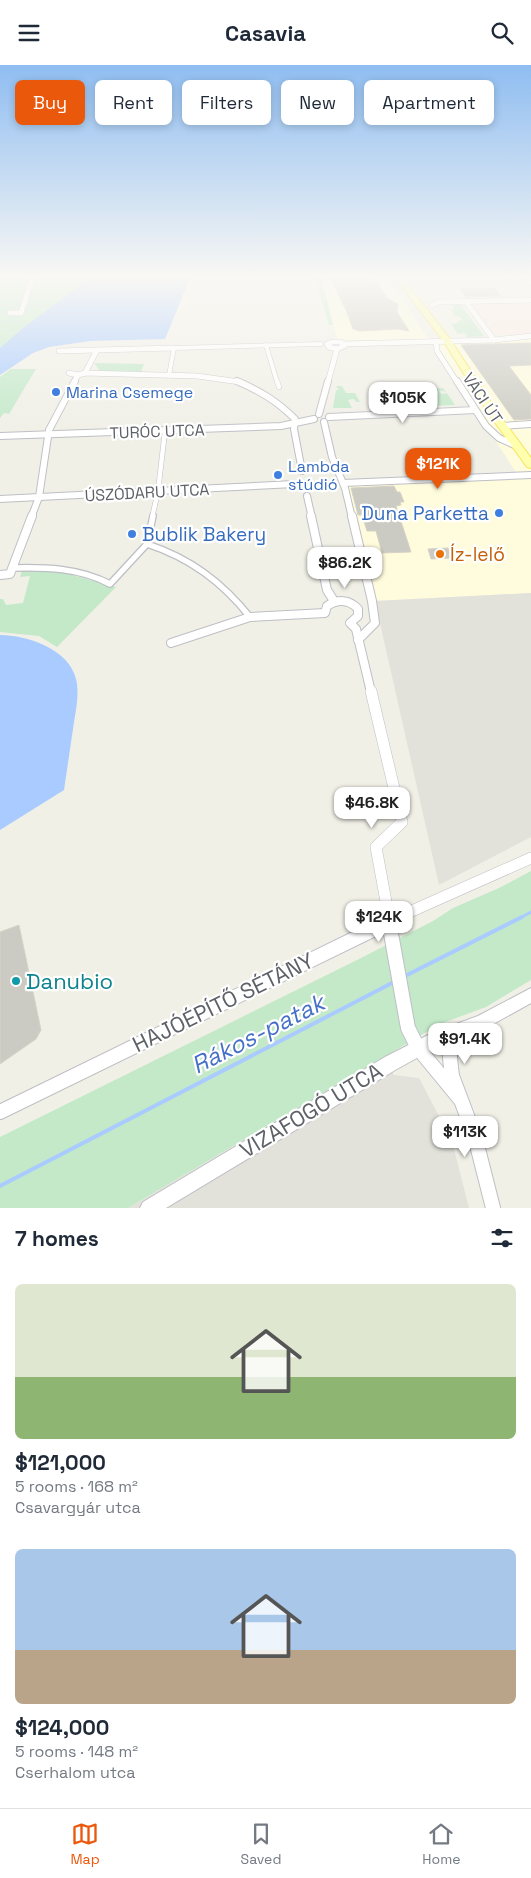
<!DOCTYPE html>
<html lang="en">
<head>
<meta charset="utf-8">
<style>
  body { margin:0; font-family:"Space Grotesk",sans-serif; background:#f2f2f3; color:#1f2937; height:100vh; display:flex; flex-direction:column; font-size:19px; white-space:nowrap }
  * { box-sizing:border-box; margin:0 }
  p { font-size:16px; color:#747a83 }
  .icon { flex:none; width:28px; height:28px; fill:none; stroke:currentColor; stroke-width:2; stroke-linecap:round; stroke-linejoin:round }
  .map { position:relative; height:1143px; overflow:hidden }
  .side { display:flex; flex-direction:column; background:#fff; flex:1 }
  .side>* { flex:none }
  .banner { position:absolute; left:15px; top:15px; width:501px; height:45px; display:flex; gap:10px }
  .price { position:absolute; translate:-50% -42px; padding:0 11px; border-radius:10px; background:#fff; color:#222; font-size:16px; line-height:32px; filter:drop-shadow(0 1px 2px #0008) }
  .price::after { content:''; position:absolute; left:50%; top:30px; width:15px; height:11px; margin-left:-8px; background:inherit; clip-path:polygon(0 0,100% 0,50% 100%) }
  .price.selected { background:#ea580c; color:#fff }
  ul { padding:0; list-style:none }
  li { display:grid; align-content:center; gap:10px; height:265px; padding:0 15px }
  li span { display:grid; place-items:center; height:155px; border-radius:8px; color:#555 }
  li>.icon { margin-inline-start:auto }
  span .icon { width:90px; height:90px; fill:#fffc; stroke-width:1 }
  li b { font-size:21px }
  h2 { display:flex; justify-content:space-between; align-items:center; height:60px; padding:0 15px; font-size:21px }
  .pill { padding:0 18px; border-radius:8px; background:#fff; box-shadow:0 2px 8px #0003; font-size:18px; line-height:45px }
  .pill.selected { background:#ea580c; color:#fff }
  header { display:flex; justify-content:space-between; align-items:center; height:65px; padding:0 15px; background:#fff; font-size:22px; font-weight:800 }
  .menu { display:flex; justify-content:space-around; align-items:center; height:70px; border-top:1px solid #e0e1e3; background:#fff; font-size:14px; color:#747a83 }
  .menu a { display:grid; justify-items:center; gap:2px }
  .menu .selected { color:#ea580c }
  .map>svg:first-child { display:block }
  .commercial { fill:#fffcde }
  .industrial { fill:#e2e2db }
  .medical { fill:#fceae4 }
  .green { fill:#c3e9c9 }
  .water { fill:#a9cbff }
  .lines { fill:none; stroke-linecap:round; stroke-linejoin:round }
  .stream-far1 { stroke:#a9cbff; stroke-width:3 }
  .stream { stroke:#a9cbff; stroke-width:4 }
  .building { fill:#cccbc3; stroke:#d6d3c5 }
  .pedestrian-far2-casing { stroke:#bebfc5; stroke-width:5 }
  .pedestrian-far1-casing { stroke:#bebfc5; stroke-width:5.5 }
  .pedestrian-casing { stroke:#bebfc5; stroke-width:8 }
  .minor-far4-casing { stroke:#bebfc5; stroke-width:6 }
  .minor-far3-casing { stroke:#bebfc5; stroke-width:8 }
  .minor-far2-casing { stroke:#bebfc5; stroke-width:10 }
  .minor-far1-casing { stroke:#bebfc5; stroke-width:12 }
  .minor-casing { stroke:#bebfc5; stroke-width:16 }
  .tertiary-casing { stroke:#bebfc5; stroke-width:2 }
  .primary-casing { stroke:#f6e35b; stroke-width:2 }
  .pedestrian-far2 { stroke:#fff; stroke-width:4 }
  .pedestrian-far1 { stroke:#fff; stroke-width:4.5 }
  .pedestrian { stroke:#fff; stroke-width:5.5 }
  .minor-far4 { stroke:#fff; stroke-width:5 }
  .minor-far3 { stroke:#fff; stroke-width:6 }
  .minor-far2 { stroke:#fff; stroke-width:8 }
  .minor-far1 { stroke:#fff; stroke-width:11 }
  .minor { stroke:#fff; stroke-width:14 }
  .tertiary { fill:#fff; fill-rule:evenodd }
  .primary { fill:#ffffae; fill-rule:evenodd }
  .shop-dot { fill:#3f7fe0; stroke:#fff; stroke-width:2 }
  .food-dot { fill:#e8710a; stroke:#fff; stroke-width:2 }
  .culture-dot { fill:#0f9aa8; stroke:#fff; stroke-width:2 }
  .labels { text-anchor:middle; stroke-width:4.5; stroke-linejoin:round; paint-order:stroke }
  .far-shop-label { font-size:16px; fill:#366cbe; stroke:#fff; text-anchor:start }
  .far-street-label { font-size:16px; fill:#5e6167; stroke:#fff }
  .shop-label { font-size:19px; fill:#366cbe; stroke:#fff; text-anchor:end }
  .food-label { font-size:19px; fill:#c56008; stroke:#fff; text-anchor:start }
  .near-culture-label { font-size:22px; fill:#0d838f; stroke:#fff; text-anchor:start }
  .near-street-label { font-size:22px; fill:#5e6167; stroke:#fff }
  .near-water-label { font-size:24px; font-style:italic; fill:#4670c8; stroke:#fff }
</style>
</head>
<body>
<header><svg class="icon" aria-label="menu" viewBox="0 0 24 24"><path d="M4 6h16M4 12h16M4 18h16"/></svg>Casavia<svg class="icon" aria-label="search" viewBox="0 0 24 24"><circle cx="10" cy="10" r="6"/><path d="M15 15l6 6"/></svg></header>
<div class="map">
<svg width="531" height="1143" viewBox="0 0 531 1143">
  <rect width="100%" height="100%" fill="#f1f0e7"/>
  <!-- commercial -->
  <g class="commercial">
    <polygon points="321,211 387,211 429,275 345,275 338,274 335,269"/>
    <polygon points="531,272 531,528 375,536 348,423 350,419 519,412 433,279 452,275"/>
  </g>
  <!-- industrial -->
  <g class="industrial">
    <polygon points="531,528 531,772 439,820 375,536"/>
    <polygon points="383,993 394,1010 419,1013 452,1076 469,1143 128,1143"/>
  </g>
  <!-- medical -->
  <polygon class="medical" points="531,236 531,269 495,270 472,239"/>
  <!-- green -->
  <g class="green">
    <polygon points="0,211 93,211 23,263 0,283"/>
    <polygon points="306,211 321,211 333,260 329,260 315,214 307,213"/>
    <polygon points="452,240 461,240 484,271 467,272 465,268 458,269 451,259 458,258 457,256 463,255 460,252 455,251 451,245 454,244"/>
    <polygon points="94,298 144,299 141,307 100,306"/>
    <polygon points="11,304 36,304 9,349 4,348 0,353 0,312"/>
    <polygon points="336,321 342,321 346,328 355,328 360,337 356,337 354,334 348,335 352,343 333,343 336,325 339,325"/>
    <polygon points="443,323 446,327 439,325 441,329 447,328 455,340 431,341 432,344 377,346 373,337 393,332 396,326"/>
    <polygon points="23,503 61,507 116,522 57,582 39,571 0,567 0,534 3,534 6,540 23,538 30,511 20,512"/>
    <polygon points="531,806 531,915 486,942 440,959 128,1143 0,1143 0,1072 359,894 433,856 453,843 499,823"/>
  </g>
  <!-- water -->
  <g class="water">
    <polygon points="93,211 195,211 190,213 165,274 90,276 49,282 33,288 0,310 0,283 23,263"/>
    <path d="M 0,570 C 27,570 69,584 76,614 C 80,630 75,648 73,664 C 70,684 67,705 64,725 L 0,765 Z"/>
  </g>
  <g class="lines">
    <!-- stream-far1 -->
    <polyline class="stream-far1" points="520,853 531,847"/>
    <!-- stream -->
    <g class="stream">
      <polyline points="403,912 522,852"/>
      <polyline points="0,1121 394,917"/>
    </g>
  </g>
  <!-- building -->
  <g class="building">
    <polygon points="329,211 370,211 373,217 377,217 387,233 398,239 397,247 409,266 398,264 360,266 353,264 346,245"/>
    <polygon points="495,223 501,231 466,232 460,224"/>
    <polygon points="526,278 531,278 531,300 509,301 531,330 531,354 514,355 461,280"/>
    <polygon points="394,421 397,427 400,427 404,437 400,437 401,440 396,441 411,487 382,488 376,466 367,466 362,450 358,450 351,423"/>
    <polygon points="448,483 452,493 431,494 428,484"/>
    <polygon points="19,860 41,965 36,974 0,999 0,867"/>
  </g>
  <g class="lines">
    <defs>
      <g id="pedestrian-far2">
        <polyline points="266,280 277,317"/>
        <polyline points="169,310 174,283 321,279"/>
      </g>
      <g id="pedestrian-far1">
        <polyline points="277,316 279,322"/>
        <polyline points="152,453 158,426 165,366"/>
      </g>
      <g id="pedestrian">
        <path d="M 147,479 C 190,493 222,517 250,552"/>
        <path d="M 12,503 C 46,502 80,503 110,519 L 147,479 L 153,451"/>
      </g>
      <g id="minor-far4">
        <polyline points="526,211 531,217"/>
        <polyline points="466,237 494,275"/>
        <polyline points="432,240 439,237 531,235"/>
        <polyline points="10,248 21,248 33,211"/>
        <polygon points="332,277 341,277 344,281 337,284 329,282 327,279"/>
        <polyline points="436,277 437,286 457,317"/>
        <polyline points="343,279 494,275 531,271"/>
        <polyline points="59,286 174,283"/>
        <polyline points="69,308 78,310 85,308 197,311 240,317"/>
        <polyline points="85,308 97,285"/>
        <polyline points="74,317 78,310"/>
        <polyline points="328,317 337,284"/>
      </g>
      <g id="minor-far3">
        <path d="M 237,316 C 260,326 277,336 295,354 L 294,364 L 302,406"/>
        <polyline points="457,316 486,361 499,373 517,381"/>
        <polyline points="319,349 328,316"/>
        <polyline points="329,352 475,345"/>
        <polyline points="324,357 332,392 345,423 352,453"/>
        <polyline points="502,361 531,359"/>
        <polyline points="0,371 281,361 314,354"/>
        <polyline points="343,418 531,410"/>
        <polyline points="307,431 312,453"/>
        <polyline points="0,434 294,419"/>
        <polyline points="31,453 39,432 49,365 75,316"/>
      </g>
      <g id="minor-far2">
        <polyline points="311,451 327,525 334,536"/>
        <polyline points="352,451 372,536 375,558 358,575"/>
        <polyline points="0,510 10,509 32,451"/>
        <path d="M 171,578 L 250,552 L 325,548 L 327,541 C 338,534 349,534 358,544 L 358,551 L 350,558 L 356,564 L 371,627"/>
      </g>
      <g id="minor-far1">
        <polyline points="371,626 402,757 376,782 389,853"/>
        <polyline points="396,853 531,793"/>
      </g>
      <g id="minor">
        <polyline points="388,852 408,963 418,983 460,1034"/>
        <polyline points="451,969 450,993 452,1011 475,1072 493,1143"/>
        <polyline points="0,1047 399,852"/>
      </g>
      <polygon id="tertiary" points="531,923 531,938 486,963 442,979 397,1004 166,1143 140,1143 143,1137 385,992 434,967 478,951"/>
      <polygon id="primary" points="394,211 401,211 450,274 500,351 531,393 531,403 527,402 491,352 444,277"/>
    </defs>
    <!-- pedestrian-far2 casing -->
    <use href="#pedestrian-far2" class="pedestrian-far2-casing"/>
    <!-- pedestrian-far1 casing -->
    <use href="#pedestrian-far1" class="pedestrian-far1-casing"/>
    <!-- pedestrian casing -->
    <use href="#pedestrian" class="pedestrian-casing"/>
    <!-- minor-far4 casing -->
    <use href="#minor-far4" class="minor-far4-casing"/>
    <!-- minor-far3 casing -->
    <use href="#minor-far3" class="minor-far3-casing"/>
    <!-- minor-far2 casing -->
    <use href="#minor-far2" class="minor-far2-casing"/>
    <!-- minor-far1 casing -->
    <use href="#minor-far1" class="minor-far1-casing"/>
    <!-- minor casing -->
    <use href="#minor" class="minor-casing"/>
    <!-- tertiary casing -->
    <use href="#tertiary" class="tertiary-casing"/>
    <!-- primary casing -->
    <use href="#primary" class="primary-casing"/>
    <!-- pedestrian-far2 -->
    <use href="#pedestrian-far2" class="pedestrian-far2"/>
    <!-- pedestrian-far1 -->
    <use href="#pedestrian-far1" class="pedestrian-far1"/>
    <!-- pedestrian -->
    <use href="#pedestrian" class="pedestrian"/>
    <!-- minor-far4 -->
    <use href="#minor-far4" class="minor-far4"/>
    <!-- minor-far3 -->
    <use href="#minor-far3" class="minor-far3"/>
    <!-- minor-far2 -->
    <use href="#minor-far2" class="minor-far2"/>
    <!-- minor-far1 -->
    <use href="#minor-far1" class="minor-far1"/>
    <!-- minor -->
    <use href="#minor" class="minor"/>
    <!-- tertiary -->
    <use href="#tertiary" class="tertiary"/>
    <!-- primary -->
    <use href="#primary" class="primary"/>
  </g>
  <!-- sky -->
  <linearGradient id="sky" x2="0" y2="1"><stop stop-color="#8fbdf1"/><stop offset="0.57" stop-color="#f9f8f4"/><stop offset="1" stop-color="#f9f8f4" stop-opacity="0"/></linearGradient>
  <rect width="531" height="371" fill="url(#sky)"/>
  <!-- markers -->
  <g class="shop-dot">
    <circle cx="56" cy="327" r="5"/>
    <circle cx="278" cy="410" r="5"/>
    <circle cx="499" cy="448" r="5"/>
    <circle cx="132" cy="469" r="5"/>
  </g>
  <circle class="food-dot" cx="440" cy="489" r="5"/>
  <circle class="culture-dot" cx="16" cy="916" r="5"/>
  <g class="labels">
    <!-- far-shop labels -->
    <g class="far-shop-label">
      <text x="66" y="333">Marina Csemege</text>
      <text x="288" y="407">Lambda<tspan x="288" dy="18">stúdió</tspan></text>
    </g>
    <!-- far-street labels -->
    <g class="far-street-label">
      <text transform="translate(483 333) rotate(56)" y="6">VÁCI ÚT</text>
      <text transform="translate(157 366) rotate(-2)" y="6">TURÓC UTCA</text>
      <text transform="translate(147 427) rotate(-3)" y="6">ÚSZÓDARU UTCA</text>
    </g>
    <!-- shop labels -->
    <g class="shop-label">
      <text x="489" y="455">Duna Parketta</text>
      <text x="142" y="476" text-anchor="start">Bublik Bakery</text>
    </g>
    <!-- food labels -->
    <g class="food-label">
      <text x="450" y="496">Íz-lelő</text>
    </g>
    <!-- near-culture labels -->
    <g class="near-culture-label">
      <text x="26" y="924">Danubio</text>
    </g>
    <!-- near-street labels -->
    <g class="near-street-label">
      <text transform="translate(223 937) rotate(-26)" y="8">HAJÓÉPÍTŐ SÉTÁNY</text>
      <text transform="translate(311 1045) rotate(-31)" y="8">VIZAFOGÓ UTCA</text>
    </g>
    <!-- near-water labels -->
    <g class="near-water-label">
      <text transform="translate(258 969) rotate(-27)" y="8">Rákos-patak</text>
    </g>
  </g>
</svg>
<b class="price" style="left:403px;top:359px">$105K</b>
<b class="price selected" style="left:438px;top:425px">$121K</b>
<b class="price" style="left:345px;top:524px">$86.2K</b>
<b class="price" style="left:372px;top:764px">$46.8K</b>
<b class="price" style="left:379px;top:878px">$124K</b>
<b class="price" style="left:465px;top:1000px">$91.4K</b>
<b class="price" style="left:465px;top:1093px">$113K</b>
<div class="banner">
<a class="pill selected">Buy</a>
<a class="pill">Rent</a>
<a class="pill">Filters</a>
<a class="pill">New</a>
<a class="pill">Apartment</a>
</div>
</div>
<section class="side">
<h2>7 homes<svg class="icon" aria-label="filters" viewBox="0 0 24 24"><path d="M4 7h16M4 17h16"/><circle cx="9" cy="7" r="2"/><circle cx="15" cy="17" r="2"/></svg></h2>
<ul>
<li><span style="background:linear-gradient(#dfe7d0 60%,#8fb573 0)"><svg class="icon" aria-label="home" viewBox="0 0 24 24"><path d="M3 11l9-7 9 7M6 9v11h12V9"/></svg></span><div><b>$121,000</b><p>5 rooms · 168 m²</p><p>Csavargyár utca</p></div></li>
<li><span style="background:linear-gradient(#a9c7e8 65%,#b9a48a 0)"><svg class="icon" aria-label="home" viewBox="0 0 24 24"><path d="M3 11l9-7 9 7M6 9v11h12V9"/></svg></span><div><b>$124,000</b><p>5 rooms · 148 m²</p><p>Cserhalom utca</p></div></li>
</ul>
</section>
<nav class="menu">
<a class="selected"><svg class="icon" aria-label="map" viewBox="0 0 24 24"><path d="M3 6l6-2 6 2 6-2v14l-6 2-6-2-6 2zM9 4v14M15 6v14"/></svg>Map</a>
<a><svg class="icon" aria-label="saved" viewBox="0 0 24 24"><path d="M7 4h10v16l-5-4-5 4z"/></svg>Saved</a>
<a><svg class="icon" aria-label="home" viewBox="0 0 24 24"><path d="M3 11l9-7 9 7M6 9v11h12V9"/></svg>Home</a>
</nav>
</body>
</html>
